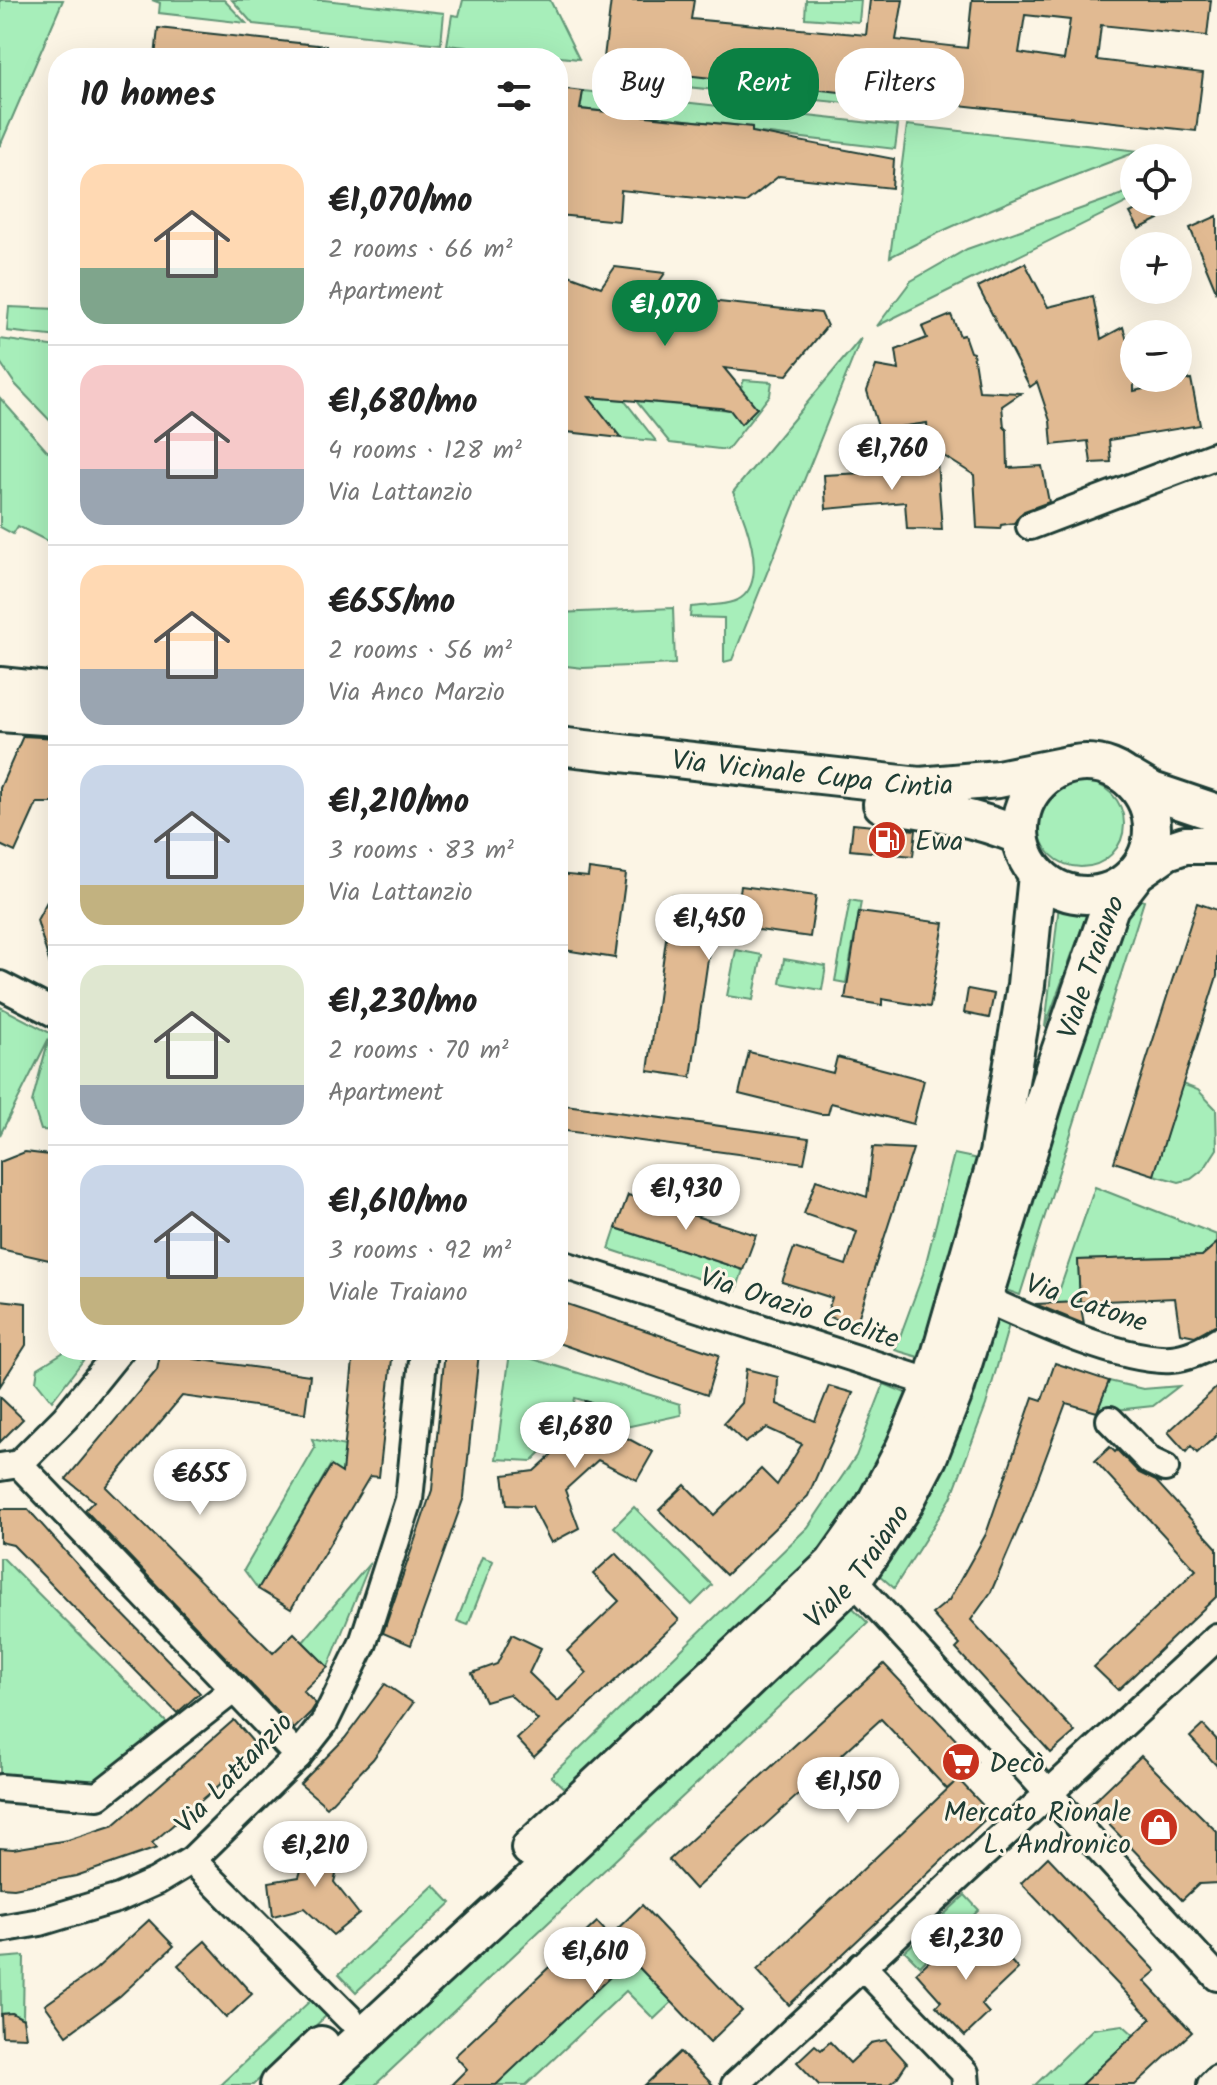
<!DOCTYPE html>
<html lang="en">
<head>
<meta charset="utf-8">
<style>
  body { margin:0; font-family:Kalam,sans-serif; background:#f2f2f2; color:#222; height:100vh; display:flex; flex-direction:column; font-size:30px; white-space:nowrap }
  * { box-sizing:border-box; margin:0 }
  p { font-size:26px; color:#767676 }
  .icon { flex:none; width:44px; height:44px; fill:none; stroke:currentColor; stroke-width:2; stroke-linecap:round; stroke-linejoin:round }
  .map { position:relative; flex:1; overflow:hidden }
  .drawer { position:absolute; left:48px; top:48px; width:520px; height:1312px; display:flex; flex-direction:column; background:#fff; border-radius:32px; box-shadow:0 8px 32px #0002 }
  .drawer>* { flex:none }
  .top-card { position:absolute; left:592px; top:48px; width:504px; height:72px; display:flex; gap:16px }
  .controls { position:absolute; left:1120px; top:144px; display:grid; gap:16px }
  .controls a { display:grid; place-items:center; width:72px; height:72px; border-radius:50%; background:#fff; box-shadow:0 8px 32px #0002; font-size:40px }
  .price { position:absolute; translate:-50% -68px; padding:0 18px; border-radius:28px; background:#fff; color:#222; font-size:26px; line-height:52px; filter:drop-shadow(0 2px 4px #0008) }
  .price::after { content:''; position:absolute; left:50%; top:48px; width:24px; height:18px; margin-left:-12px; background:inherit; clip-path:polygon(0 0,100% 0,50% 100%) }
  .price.current { background:#0b8043; color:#fff }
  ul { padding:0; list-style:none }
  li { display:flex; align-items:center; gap:24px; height:200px; padding:0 32px }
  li+li { border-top:2px solid #e0e0e0 }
  li span { display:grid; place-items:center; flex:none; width:224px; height:160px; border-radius:24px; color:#555 }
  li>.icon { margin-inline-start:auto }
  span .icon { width:96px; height:96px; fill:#fffc; stroke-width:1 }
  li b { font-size:34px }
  h2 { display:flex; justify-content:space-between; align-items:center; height:96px; padding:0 32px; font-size:34px }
  .chip { padding:0 28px; border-radius:32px; background:#fff; box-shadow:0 8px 32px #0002; font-size:28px; line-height:72px }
  .chip.current { background:#0b8043; color:#fff }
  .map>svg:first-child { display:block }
  .green { fill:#a7eeba; stroke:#639677; stroke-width:2 }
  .building { fill:#e1ba92; stroke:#1f3d34; stroke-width:2; fill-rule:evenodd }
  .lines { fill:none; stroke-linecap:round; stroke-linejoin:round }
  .street-casing { stroke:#1f3d34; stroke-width:32 }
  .secondary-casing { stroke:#1f3d34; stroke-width:42 }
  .street { stroke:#fcf5e5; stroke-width:26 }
  .secondary { stroke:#fcf5e5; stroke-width:36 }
  .labels { text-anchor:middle; stroke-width:6; stroke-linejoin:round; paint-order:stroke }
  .street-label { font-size:28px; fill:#1f3d34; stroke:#fcf5e5 }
  .poi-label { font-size:28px; fill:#1f3d34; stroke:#fcf5e5; text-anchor:start }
</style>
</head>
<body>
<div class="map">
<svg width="1217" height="2085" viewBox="0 0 1217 2085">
  <rect width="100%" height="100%" fill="#fcf5e5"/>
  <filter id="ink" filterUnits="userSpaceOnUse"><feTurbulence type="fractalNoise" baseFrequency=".0125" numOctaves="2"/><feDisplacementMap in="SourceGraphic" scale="16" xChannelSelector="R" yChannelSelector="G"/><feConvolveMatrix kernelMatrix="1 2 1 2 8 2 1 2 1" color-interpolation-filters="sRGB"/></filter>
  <g filter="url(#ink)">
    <!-- green -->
    <g class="green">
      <polygon points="0,0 63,0 0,146"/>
      <polygon points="152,0 224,0 246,23 159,13 160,3"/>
      <polygon points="232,0 324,0 444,13 441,44 253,24"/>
      <polygon points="463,0 550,0 579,59 447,45 452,15 459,16"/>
      <polygon points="806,0 861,0 859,22 805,18"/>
      <polygon points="689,72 857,90 856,104 687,87"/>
      <polygon points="583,91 898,126 895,149 752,132 751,127 580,109"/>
      <path d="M 907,125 L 1139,151 C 1054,183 970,215 890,257 Z"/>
      <polygon points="1134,190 1134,199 877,326 911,281 967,249"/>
      <polygon points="9,307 58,309 58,337 7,331"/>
      <path d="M 861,338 L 732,660 L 724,662 L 724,618 L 690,617 L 691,607 C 705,605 730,606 741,598 C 769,578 744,516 733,492 Z"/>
      <polygon points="0,339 58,347 58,429 15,384 0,362"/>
      <polygon points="744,380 772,382 770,395 727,450 670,443 636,401 730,410 741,424 757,408 723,386 741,388"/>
      <polygon points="589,397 624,400 656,441 621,438"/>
      <polygon points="0,398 46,450 58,457 58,543 55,545 18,526 13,534 0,527"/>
      <polygon points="673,608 675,664 583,668 558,665 558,613"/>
      <circle cx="1081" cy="824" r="43"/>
      <polygon points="1131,895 1144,901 1020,1295 1000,1288"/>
      <polygon points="850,900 861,902 846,983 835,981"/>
      <polygon points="1059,905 1088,911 1045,1027"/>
      <polygon points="736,950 762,955 753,1000 727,996"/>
      <polygon points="784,959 826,966 822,990 780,983"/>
      <polygon points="0,1007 58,1037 58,1131 41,1130 32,1102 49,1038 0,1135"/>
      <polygon points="1182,1084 1198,1090 1216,1109 1217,1149 1204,1169 1191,1179 1179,1182 1154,1175"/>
      <polygon points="954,1154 983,1160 922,1358 895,1350 923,1274"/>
      <polygon points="1095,1187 1217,1235 1217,1243 1202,1256 1078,1260 1080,1302 1055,1303"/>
      <polygon points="616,1228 743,1270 736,1291 609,1249"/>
      <polygon points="992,1316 1010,1321 986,1405 951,1498 894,1588 878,1574"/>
      <polygon points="67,1350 91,1350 52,1401 36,1381 38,1368"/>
      <polygon points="510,1352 680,1404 681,1415 612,1430 616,1410 575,1398 569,1425 532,1461 496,1459"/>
      <polygon points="1109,1381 1143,1389 1179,1386 1153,1406 1097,1412"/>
      <polygon points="884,1384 908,1394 880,1466 831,1545 569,1793 551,1776 808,1527 856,1456"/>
      <polygon points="312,1439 345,1446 342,1473 330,1466 258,1589 244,1570 315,1448"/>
      <polygon points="634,1507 712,1585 692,1605 614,1527"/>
      <polygon points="482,1557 493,1561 468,1625 457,1621"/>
      <polygon points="0,1558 3,1558 169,1725 105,1780 74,1787 0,1776"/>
      <polygon points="370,1563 328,1667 303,1642"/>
      <polygon points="851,1606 868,1623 375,2085 334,2085"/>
      <polygon points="434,1885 451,1903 356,1992 339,1974"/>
      <polygon points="965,1895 979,1910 920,1966 905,1951"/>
      <polygon points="24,1956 23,2019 12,2013 1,2014 0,1958"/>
      <polygon points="630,1958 672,2002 654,2019 626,1991 526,2085 496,2085"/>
      <polygon points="311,2000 327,2015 253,2085 220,2085"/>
      <polygon points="1123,2025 1134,2035 1081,2085 1035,2085 1093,2029"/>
    </g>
    <!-- building -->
    <g class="building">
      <path d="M 611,0 L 694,0 L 691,19 L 866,35 L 870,0 L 903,0 L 896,40 L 967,48 L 972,0 L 1211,0 L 1207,36 L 1101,25 L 1097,60 L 1203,73 L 1196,131 L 603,66 ZM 1025,15 L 1070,20 L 1064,60 L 1019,53 Z"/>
      <polygon points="158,28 326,46 325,58 155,58"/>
      <polygon points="558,88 583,91 580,109 752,127 752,132 894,159 892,188 779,176 745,203 621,190 619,221 558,215"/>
      <polygon points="1149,203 1159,219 1139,229 1130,213"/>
      <polygon points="1217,216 1217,293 1190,228"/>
      <polygon points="1025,263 1048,307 1093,296 1101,339 1123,327 1134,364 1134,391 1191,379 1200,425 1109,440 1111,462 1091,463 1088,441 1052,445 1050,421 1037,382 1030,387 978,287"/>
      <polygon points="615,267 665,273 655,288 681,298 821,313 827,326 787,375 724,368 757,408 741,424 730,410 720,408 589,397 621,438 558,431 558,271 601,287"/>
      <polygon points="951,315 960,336 964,335 970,352 973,353 979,391 1021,393 1002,406 1004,427 1007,430 1008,468 1042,466 1049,502 1024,511 1014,523 1001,525 1000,529 977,528 974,475 928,446 927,423 879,430 867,391 876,366 899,370 896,350 927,338 922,327"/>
      <polygon points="902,461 937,461 942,530 907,529 905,502 826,509 824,475 902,471"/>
      <polygon points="23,736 58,738 58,803 37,803 15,852 0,845 0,788"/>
      <polygon points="853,824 916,830 913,856 850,850"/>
      <polygon points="589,869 626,874 615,958 558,949 558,874 588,877"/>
      <polygon points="58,881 58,974 53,975 37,920"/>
      <polygon points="741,886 816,896 810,937 713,924 691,1077 648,1071 672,895 738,904"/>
      <polygon points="1197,903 1217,910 1217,976 1154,1175 1114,1162"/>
      <polygon points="859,912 944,923 930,1007 882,999 882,1005 845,999"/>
      <polygon points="968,989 994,994 989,1018 964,1013"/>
      <polygon points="749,1052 833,1073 837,1057 924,1080 913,1124 831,1103 828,1114 820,1114 739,1094"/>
      <polygon points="558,1104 809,1138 804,1163 558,1130"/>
      <polygon points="873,1147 913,1149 856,1325 826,1316 832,1298 782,1282 794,1248 846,1265 857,1232 804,1214 816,1180 867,1197"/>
      <polygon points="25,1152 58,1156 58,1262 0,1249 0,1162"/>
      <polygon points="628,1195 756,1235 743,1270 616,1228"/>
      <polygon points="1217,1243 1217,1324 1195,1336 1180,1333 1175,1298 1080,1302 1078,1260 1202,1256"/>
      <polygon points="0,1300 26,1303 26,1345 0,1386"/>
      <polygon points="558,1301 719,1355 707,1395 558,1343"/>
      <polygon points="1080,1302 1084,1324 1035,1304"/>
      <polygon points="161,1350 195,1350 194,1359 310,1375 305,1413 182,1396 106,1487 273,1653 294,1633 328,1667 303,1691 316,1704 311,1712 294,1729 85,1510 94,1501 66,1479 157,1370"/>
      <polygon points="354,1350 393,1350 379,1477 370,1476 291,1609 258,1589 331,1466 342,1473"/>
      <polygon points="445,1350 479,1352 464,1497 411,1645 383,1633 432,1490"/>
      <polygon points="1055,1363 1109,1381 1097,1412 1066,1403 1025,1513 991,1592 971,1620 1075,1732 1051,1753 956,1649 960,1645 932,1614 949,1600 986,1534 1033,1397 1042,1400"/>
      <polygon points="746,1369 778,1377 777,1404 815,1421 829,1386 853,1393 808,1496 726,1575 659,1510 685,1485 714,1515 761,1469 777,1485 802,1444 767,1428 745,1443 724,1423 742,1403"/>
      <polygon points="1217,1387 1217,1435 1197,1453 1191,1446 1186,1452 1168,1432"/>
      <polygon points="0,1397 23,1419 0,1442"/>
      <polygon points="585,1401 617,1410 612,1430 653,1452 637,1480 598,1460 565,1490 579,1528 551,1543 532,1506 507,1505 503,1475 534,1471 576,1433"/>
      <polygon points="1110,1447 1115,1452 1117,1450 1139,1473 1156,1481 1217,1548 1217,1596 1118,1690 1094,1667 1196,1570 1095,1461"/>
      <polygon points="0,1509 28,1509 107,1598 200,1693 177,1713 13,1545 0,1542"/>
      <polygon points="616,1553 679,1620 534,1757 517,1739 538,1720 509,1694 485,1701 472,1673 497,1664 512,1634 541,1648 529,1673 558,1701 587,1673 567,1651 619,1601 593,1574"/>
      <polygon points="884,1664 977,1762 958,1779 991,1814 789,2005 757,1970 954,1783 947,1789 881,1719 695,1889 669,1860"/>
      <polygon points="385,1684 413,1703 373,1759 327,1807 300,1784 345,1738"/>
      <polygon points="234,1720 260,1750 152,1843 157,1848 76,1876 14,1888 0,1887 0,1848 13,1849 68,1840 114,1825"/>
      <polygon points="1203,1725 1217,1740 1217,1766 1190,1737"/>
      <polygon points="1141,1756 1217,1832 1217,1883 1199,1884 1182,1900 1090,1805"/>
      <polygon points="310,1840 343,1848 334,1882 359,1914 333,1935 304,1908 273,1916 269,1882 299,1877"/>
      <polygon points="1048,1857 1156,1971 1144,1981 1192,2032 1135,2085 1081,2085 1151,2019 1021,1883"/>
      <polygon points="642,1905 742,2011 710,2042 630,1958 496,2085 451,2085 467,2069 455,2056 597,1922 610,1936"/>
      <polygon points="149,1920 174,1946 120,1996 67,2035 45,2005 96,1969"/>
      <polygon points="992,1940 1018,1969 981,2004 989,2013 965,2036 936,2006 941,2001 916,1973 951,1941 969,1961"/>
      <polygon points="205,1941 252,1994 226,2018 178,1965"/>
      <polygon points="12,2013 23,2019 26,2037 2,2036 1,2014"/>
      <polygon points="886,2040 907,2063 897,2078 888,2085 819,2085 797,2062 815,2045 821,2050 830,2042 850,2063 871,2043"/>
      <polygon points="680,2052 713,2085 645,2085"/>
    </g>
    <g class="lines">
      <defs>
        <g id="street">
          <polyline points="1030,526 1217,455"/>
          <polyline points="0,985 58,1015"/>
          <polyline points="558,1263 932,1383"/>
          <path d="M 983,1298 C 1029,1319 1122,1362 1171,1359 C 1185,1358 1206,1350 1217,1341"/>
          <polyline points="1110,1420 1150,1461 1165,1468"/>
          <polyline points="19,1464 298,1756"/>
          <polyline points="0,1467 19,1464 65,1418 120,1350"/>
          <polyline points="853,1580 1217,1977"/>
          <polyline points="0,1788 98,1796 234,1689"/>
          <polyline points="192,1860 349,2018"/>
          <polyline points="0,1929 40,1922 119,1898 157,1881 192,1860 298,1756 324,1723 363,1643 409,1500 424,1350"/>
          <polyline points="862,1966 965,2073 966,2085"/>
          <polyline points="735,2085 1217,1637"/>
          <polyline points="1211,2085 1217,2079"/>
        </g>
        <g id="secondary">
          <polyline points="0,686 58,692"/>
          <polyline points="0,713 58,717"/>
          <path id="s1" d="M 558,746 L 920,786 L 998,779 L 1068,765"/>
          <circle cx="1086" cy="829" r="66"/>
          <polyline points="1130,778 1152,791 1217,813"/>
          <path d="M 882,804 C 930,810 975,817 1020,836"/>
          <polyline points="530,1848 833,1564 874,1506 904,1449 932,1383 998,1154 1026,985 1037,875"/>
          <polyline points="279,2085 321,2045"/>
          <path id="s2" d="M 311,2085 L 708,1718 L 853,1580 L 904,1504 L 928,1458 L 955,1390 L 1054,1069 L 1110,907 L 1137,872 L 1167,851 L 1185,845 L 1217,845"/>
        </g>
      </defs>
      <!-- street casing -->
      <use href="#street" class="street-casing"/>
      <!-- secondary casing -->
      <use href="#secondary" class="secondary-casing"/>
      <!-- street -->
      <use href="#street" class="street"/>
      <!-- secondary -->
      <use href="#secondary" class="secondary"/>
    </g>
  </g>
  <!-- icons -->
  <defs>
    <symbol id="fuel-disc" viewBox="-11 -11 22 22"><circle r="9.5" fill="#c8321e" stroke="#fcf5e5"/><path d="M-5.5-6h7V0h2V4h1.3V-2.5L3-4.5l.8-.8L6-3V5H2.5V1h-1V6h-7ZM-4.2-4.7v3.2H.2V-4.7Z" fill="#fff"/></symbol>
    <symbol id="supermarket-disc" viewBox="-11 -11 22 22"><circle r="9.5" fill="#c8321e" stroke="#fcf5e5"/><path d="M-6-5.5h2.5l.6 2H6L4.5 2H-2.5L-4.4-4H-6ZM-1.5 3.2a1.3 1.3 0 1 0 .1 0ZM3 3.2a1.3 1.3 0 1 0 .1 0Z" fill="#fff"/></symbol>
    <symbol id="shop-disc" viewBox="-11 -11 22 22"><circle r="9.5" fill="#c8321e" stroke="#fcf5e5"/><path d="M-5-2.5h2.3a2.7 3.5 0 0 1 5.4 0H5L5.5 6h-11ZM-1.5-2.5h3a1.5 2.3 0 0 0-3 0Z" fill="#fff"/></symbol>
  </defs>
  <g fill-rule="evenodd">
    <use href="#fuel-disc" x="865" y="818" width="44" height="44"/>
    <use href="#supermarket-disc" x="939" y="1740" width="44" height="44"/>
    <use href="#shop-disc" x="1137" y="1805" width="44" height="44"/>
  </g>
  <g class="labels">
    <!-- street labels -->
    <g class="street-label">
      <text dy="10" stroke="none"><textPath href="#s1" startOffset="256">Via Vicinale Cupa Cintia</textPath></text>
      <text dy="10" stroke="none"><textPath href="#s2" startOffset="1402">Viale Traiano</textPath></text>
      <text transform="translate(1087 1302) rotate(19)" y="10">Via Catone</text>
      <text transform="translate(800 1307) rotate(18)" y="10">Via Orazio Coclite</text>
      <text dy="10" stroke="none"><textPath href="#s2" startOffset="754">Viale Traiano</textPath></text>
      <text transform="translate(233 1772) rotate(-46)" y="10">Via Lattanzio</text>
    </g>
    <!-- poi labels -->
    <g class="poi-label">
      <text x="915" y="850">Ewa</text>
      <text x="989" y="1772">Decò</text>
      <text x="1131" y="1821" text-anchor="end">Mercato Rionale<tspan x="1131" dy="32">L. Andronico</tspan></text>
    </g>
  </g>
</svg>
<div class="controls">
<a><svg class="icon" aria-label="locate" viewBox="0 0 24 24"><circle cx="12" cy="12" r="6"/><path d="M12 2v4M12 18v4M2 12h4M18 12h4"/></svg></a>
<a>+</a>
<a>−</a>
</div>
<b class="price current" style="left:665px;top:348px">€1,070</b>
<b class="price" style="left:892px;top:492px">€1,760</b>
<b class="price" style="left:709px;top:962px">€1,450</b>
<b class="price" style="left:686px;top:1232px">€1,930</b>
<b class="price" style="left:575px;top:1470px">€1,680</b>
<b class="price" style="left:200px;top:1517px">€655</b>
<b class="price" style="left:848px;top:1825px">€1,150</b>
<b class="price" style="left:315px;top:1889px">€1,210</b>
<b class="price" style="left:966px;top:1982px">€1,230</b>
<b class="price" style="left:595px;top:1995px">€1,610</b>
<div class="top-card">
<a class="chip">Buy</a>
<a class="chip current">Rent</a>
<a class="chip">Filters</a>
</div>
<section class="drawer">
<h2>10 homes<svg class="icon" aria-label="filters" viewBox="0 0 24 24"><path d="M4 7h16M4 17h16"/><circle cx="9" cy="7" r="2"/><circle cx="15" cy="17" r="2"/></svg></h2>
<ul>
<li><span style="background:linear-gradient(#ffd9b3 65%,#7fa58c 0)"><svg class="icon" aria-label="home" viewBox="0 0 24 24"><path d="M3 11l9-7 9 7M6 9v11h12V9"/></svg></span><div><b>€1,070/mo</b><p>2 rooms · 66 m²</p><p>Apartment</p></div></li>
<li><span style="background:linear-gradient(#f6c9c9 65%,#9aa5b1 0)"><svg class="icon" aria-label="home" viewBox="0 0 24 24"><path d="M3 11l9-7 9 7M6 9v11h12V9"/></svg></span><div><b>€1,680/mo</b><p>4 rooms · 128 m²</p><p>Via Lattanzio</p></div></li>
<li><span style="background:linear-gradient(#ffd9b3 65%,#9aa5b1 0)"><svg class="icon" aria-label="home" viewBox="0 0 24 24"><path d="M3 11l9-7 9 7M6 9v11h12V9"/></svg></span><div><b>€655/mo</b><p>2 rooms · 56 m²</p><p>Via Anco Marzio</p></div></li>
<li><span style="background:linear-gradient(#c9d6e8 75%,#c2b280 0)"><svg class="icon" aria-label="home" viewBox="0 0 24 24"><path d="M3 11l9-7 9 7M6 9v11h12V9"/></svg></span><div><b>€1,210/mo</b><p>3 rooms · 83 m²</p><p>Via Lattanzio</p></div></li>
<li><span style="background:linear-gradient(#dfe7d0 75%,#9aa5b1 0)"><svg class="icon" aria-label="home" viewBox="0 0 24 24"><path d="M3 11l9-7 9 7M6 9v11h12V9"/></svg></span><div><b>€1,230/mo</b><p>2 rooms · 70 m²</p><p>Apartment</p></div></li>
<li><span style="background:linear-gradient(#c9d6e8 70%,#c2b280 0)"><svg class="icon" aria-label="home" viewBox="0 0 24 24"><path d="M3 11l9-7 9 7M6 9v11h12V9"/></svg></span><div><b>€1,610/mo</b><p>3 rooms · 92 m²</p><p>Viale Traiano</p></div></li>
</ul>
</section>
</div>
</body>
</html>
